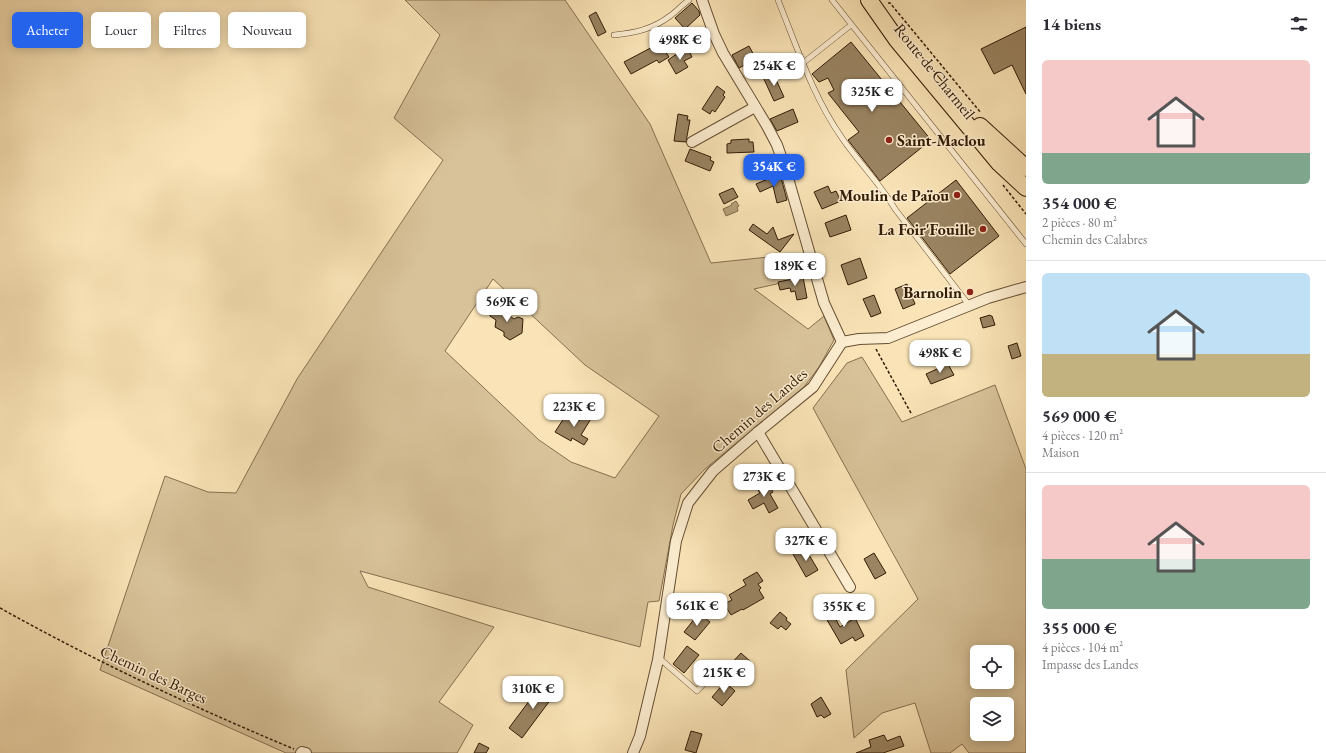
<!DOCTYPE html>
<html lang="fr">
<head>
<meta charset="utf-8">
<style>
  body { margin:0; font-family:"EB Garamond",serif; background:#f7f7f7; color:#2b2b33; height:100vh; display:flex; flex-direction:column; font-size:15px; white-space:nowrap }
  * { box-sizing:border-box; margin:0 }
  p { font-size:13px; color:#7c7c81 }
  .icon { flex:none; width:22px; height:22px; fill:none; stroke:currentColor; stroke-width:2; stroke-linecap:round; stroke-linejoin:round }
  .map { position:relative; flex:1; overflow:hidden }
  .panel { display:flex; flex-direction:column; background:#fff; width:300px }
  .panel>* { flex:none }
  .guide { position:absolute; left:12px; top:12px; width:380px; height:36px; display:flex; gap:8px }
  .tools { position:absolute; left:970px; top:645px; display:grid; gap:8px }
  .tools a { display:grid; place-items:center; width:44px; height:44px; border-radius:6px; background:#fff; box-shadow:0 2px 10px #0003; font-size:20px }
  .price { position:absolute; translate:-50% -34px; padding:0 9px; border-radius:8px; background:#fff; color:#222; font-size:13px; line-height:26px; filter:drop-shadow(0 1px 2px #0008) }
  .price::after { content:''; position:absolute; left:50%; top:24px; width:12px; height:9px; margin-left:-6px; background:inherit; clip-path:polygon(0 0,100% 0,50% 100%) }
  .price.on { background:#2563eb; color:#fff }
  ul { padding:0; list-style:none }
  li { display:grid; align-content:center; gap:8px; height:212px; padding:0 16px }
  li+li { border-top:1px solid #e1e1e2 }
  li span { display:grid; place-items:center; height:124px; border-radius:6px; color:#555 }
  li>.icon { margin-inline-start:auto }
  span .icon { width:72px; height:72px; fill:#fffc; stroke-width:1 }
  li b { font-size:17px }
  h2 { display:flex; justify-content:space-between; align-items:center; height:48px; padding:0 16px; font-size:17px }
  .tag { padding:0 14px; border-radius:6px; background:#fff; box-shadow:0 2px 10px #0003; font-size:14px; line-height:36px }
  .tag.on { background:#2563eb; color:#fff }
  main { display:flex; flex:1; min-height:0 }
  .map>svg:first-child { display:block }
  .green { fill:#d8c299; stroke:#866f4f; fill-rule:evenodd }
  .water { fill:#b6a07a; stroke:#826b4b }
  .building { fill:#9a8462; stroke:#331c05 }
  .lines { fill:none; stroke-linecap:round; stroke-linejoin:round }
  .service-casing { stroke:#654e32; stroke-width:6 }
  .minor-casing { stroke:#654e32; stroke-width:12 }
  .primary-casing { stroke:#331c05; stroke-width:18 }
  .path { stroke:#331c05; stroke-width:1.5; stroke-dasharray:3 2; stroke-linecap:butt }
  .service { stroke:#fcedd0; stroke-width:5 }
  .minor { stroke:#fcedd0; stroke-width:10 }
  .primary { stroke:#fae4b7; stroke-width:16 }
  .poi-dot { fill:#8f2418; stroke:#fcedd0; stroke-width:1.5 }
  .labels { text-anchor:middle; stroke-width:3; stroke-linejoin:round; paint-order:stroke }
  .street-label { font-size:16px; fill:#331c05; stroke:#fcedd0 }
  .poi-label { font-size:16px; font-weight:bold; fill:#331c05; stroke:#fcedd0; text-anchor:end }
</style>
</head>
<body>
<main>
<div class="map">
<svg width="1026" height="753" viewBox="0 0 1026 753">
  <rect width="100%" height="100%" fill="#fae4b7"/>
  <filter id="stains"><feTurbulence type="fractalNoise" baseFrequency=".005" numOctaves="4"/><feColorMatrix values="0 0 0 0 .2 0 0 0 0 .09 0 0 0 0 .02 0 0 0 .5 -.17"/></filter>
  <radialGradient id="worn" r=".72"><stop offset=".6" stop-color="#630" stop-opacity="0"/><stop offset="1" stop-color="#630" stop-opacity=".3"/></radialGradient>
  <!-- green -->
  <g class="green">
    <path d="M 405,0 L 565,0 L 650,124 L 711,263 L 788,255 L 795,280 L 754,289 L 808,329 L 824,316 L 834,340 L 819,367 L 804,387 L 705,469 L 681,494 L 673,525 L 659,601 L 648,602 L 640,647 L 360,571 L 368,587 L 494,627 L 439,702 L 473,725 L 457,753 L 286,753 L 100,670 L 165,476 L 208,492 L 236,493 L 297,379 L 443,160 L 394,118 L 440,35 ZM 493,279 L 585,365 L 659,416 L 615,478 L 571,462 L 539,440 L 445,351 Z"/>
    <path d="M 862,357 L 902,422 L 995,385 L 1026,469 L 1026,753 L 969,753 L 962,744 L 950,753 L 931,753 L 915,703 L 882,713 L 854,738 L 846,670 L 918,599 L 813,408 L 847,363 ZM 977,652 L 1007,652 L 1007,682 L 977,682 ZM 977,704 L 1007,704 L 1007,734 L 977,734 Z"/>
  </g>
  <!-- water -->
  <polygon class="water" points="736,201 739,206 737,207 738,211 726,216 723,209 732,205 731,204"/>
  <!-- building -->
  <g class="building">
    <polygon points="692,3 699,11 700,15 685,29 675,18"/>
    <polygon points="596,12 606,32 598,36 589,16"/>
    <polygon points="1026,27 1026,94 1012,65 994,74 981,49"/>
    <polygon points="851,42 931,140 880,181 848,140 859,132 828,93 834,90 828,78 819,82 812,74"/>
    <polygon points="660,43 669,57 659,63 657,60 631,74 624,62"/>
    <polygon points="749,46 756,59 739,68 732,55"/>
    <polygon points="687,47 692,57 684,61 688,67 676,74 668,60"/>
    <polygon points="773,73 784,97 774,101 763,77"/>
    <polygon points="717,86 725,92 723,95 725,97 715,112 712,110 710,114 702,109"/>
    <polygon points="793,109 798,122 777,131 770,119"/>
    <polygon points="678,114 688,116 687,120 690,120 686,142 674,141"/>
    <polygon points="749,139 749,142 753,142 754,152 727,153 727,144 731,143 731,140"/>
    <polygon points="690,149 711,157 710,160 714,162 710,171 685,161"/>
    <polygon points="780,174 787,200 777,203 773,186 760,192 756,184"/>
    <polygon points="956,180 999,236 950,274 907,218"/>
    <polygon points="828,186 831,193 836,191 841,201 822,209 814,192"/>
    <polygon points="733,188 738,197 724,204 719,194"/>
    <polygon points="846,215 851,230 830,237 825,223"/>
    <polygon points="753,224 767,234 773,227 778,240 794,234 780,252 749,230"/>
    <polygon points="860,258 867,278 848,285 841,265"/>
    <polygon points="803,265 807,275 797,278 794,267"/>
    <polygon points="803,277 807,298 797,300 795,291 791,292 790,288 780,290 778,282"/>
    <polygon points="907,284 915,304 903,309 895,289"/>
    <polygon points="874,295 881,313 871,317 863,299"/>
    <polygon points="497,306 502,310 506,310 506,313 514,319 518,317 523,319 522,333 510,340 504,336 504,332 495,327 496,320 490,316 490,311"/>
    <polygon points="990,315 991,316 992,316 995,325 983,328 980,318"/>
    <polygon points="1017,343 1021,356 1012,359 1008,346"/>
    <polygon points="948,364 954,375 931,384 926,374"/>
    <polygon points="585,412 592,417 581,435 588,439 584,445 572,438 571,441 555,432 564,418 567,419 570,415 579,421"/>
    <polygon points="767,482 773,492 770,494 778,508 769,513 764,503 753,509 748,500 760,493 757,488"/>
    <polygon points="805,548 818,570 806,577 793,554"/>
    <polygon points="874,553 886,573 875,579 864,559"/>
    <polygon points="757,572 763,581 758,584 761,588 759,590 764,598 743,610 742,609 731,615 724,604 732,600 729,595 746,585 743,580"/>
    <polygon points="830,609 840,627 855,618 864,636 855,641 853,637 841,644 823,613"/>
    <polygon points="780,612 787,618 786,620 791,624 786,630 781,626 778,629 770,623"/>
    <polygon points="699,613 710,622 695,640 684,632"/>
    <polygon points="687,646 699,655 684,673 673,664"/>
    <polygon points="741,653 751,662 738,677 727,668"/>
    <polygon points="544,681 557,691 522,738 509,728"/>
    <polygon points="725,682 735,691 722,706 712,697"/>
    <polygon points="821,697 831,714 824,718 821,715 817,717 811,704"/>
    <polygon points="691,731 702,734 696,753 685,750"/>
    <polygon points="884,735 887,741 900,736 904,746 883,753 856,753 871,747 869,740"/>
    <polygon points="479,743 489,748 486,753 474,753"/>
  </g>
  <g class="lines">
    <defs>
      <g id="service">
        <path d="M 778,0 C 797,47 813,97 842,138 C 859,163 880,183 895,209 L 969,305"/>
        <polyline points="832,0 1026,244"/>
        <path d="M 614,35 C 635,33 653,29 670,16 C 677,11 682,5 689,0"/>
        <polyline points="803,63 851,25"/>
        <polyline points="659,658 697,691 712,675"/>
      </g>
      <g id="minor">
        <polyline points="702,0 714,34 723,53 767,126 777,145 785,168 824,303 842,342"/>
        <polyline points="692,142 755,107"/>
        <polyline points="842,342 859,339 888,338 988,298 1026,287"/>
        <polyline points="758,432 850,587"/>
        <polyline points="301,753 302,752 306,753"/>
        <polyline points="633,753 640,736 658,660 676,541 688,503 713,471 758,432 813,387 842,342"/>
      </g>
      <g id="primary">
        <polyline points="869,0 897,40 999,163 1026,188"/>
        <polyline points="980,126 1026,168"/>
      </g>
    </defs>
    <!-- service casing -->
    <use href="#service" class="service-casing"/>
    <!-- minor casing -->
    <use href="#minor" class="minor-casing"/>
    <!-- primary casing -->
    <use href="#primary" class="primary-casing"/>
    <!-- path -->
    <g class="path">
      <polyline points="888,3 890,3 981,113"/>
      <polyline points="1003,185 1026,214"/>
      <polyline points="876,349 912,415"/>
      <path d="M 0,608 C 95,661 193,707 294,749"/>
    </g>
    <!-- service -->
    <use href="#service" class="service"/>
    <!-- minor -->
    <use href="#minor" class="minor"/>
    <!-- primary -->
    <use href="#primary" class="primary"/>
  </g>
  <!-- markers -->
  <g class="poi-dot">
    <circle cx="889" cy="140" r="4"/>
    <circle cx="957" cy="195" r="4"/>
    <circle cx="983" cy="229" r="4"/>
    <circle cx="970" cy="292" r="4"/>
  </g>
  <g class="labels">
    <!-- street labels -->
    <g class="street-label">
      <text transform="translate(935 71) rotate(51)" y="6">Route de Charmeil</text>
      <text transform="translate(759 410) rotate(-41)" y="6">Chemin des Landes</text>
      <text transform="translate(154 674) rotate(25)" y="6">Chemin des Barges</text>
    </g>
    <!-- poi labels -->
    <g class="poi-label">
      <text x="897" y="146" text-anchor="start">Saint-Maclou</text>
      <text x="949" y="201">Moulin de Païou</text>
      <text x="975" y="235">La Foir'Fouille</text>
      <text x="962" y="298">Barnolin</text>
    </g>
  </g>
  <rect width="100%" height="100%" filter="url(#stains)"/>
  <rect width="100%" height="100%" fill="url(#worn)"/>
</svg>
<div class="tools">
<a><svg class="icon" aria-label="locate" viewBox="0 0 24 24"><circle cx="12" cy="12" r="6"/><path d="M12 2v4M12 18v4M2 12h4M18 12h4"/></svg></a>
<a><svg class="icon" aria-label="layers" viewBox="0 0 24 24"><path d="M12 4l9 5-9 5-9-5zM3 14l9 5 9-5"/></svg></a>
</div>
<b class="price" style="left:680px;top:61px">498K €</b>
<b class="price" style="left:774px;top:87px">254K €</b>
<b class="price" style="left:872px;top:113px">325K €</b>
<b class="price on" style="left:774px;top:188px">354K €</b>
<b class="price" style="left:795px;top:287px">189K €</b>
<b class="price" style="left:507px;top:323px">569K €</b>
<b class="price" style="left:940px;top:374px">498K €</b>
<b class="price" style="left:574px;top:428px">223K €</b>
<b class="price" style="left:764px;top:498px">273K €</b>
<b class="price" style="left:806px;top:562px">327K €</b>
<b class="price" style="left:697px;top:627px">561K €</b>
<b class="price" style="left:844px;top:628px">355K €</b>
<b class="price" style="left:724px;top:694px">215K €</b>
<b class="price" style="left:533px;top:710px">310K €</b>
<div class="guide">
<a class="tag on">Acheter</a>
<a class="tag">Louer</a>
<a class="tag">Filtres</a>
<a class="tag">Nouveau</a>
</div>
</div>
<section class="panel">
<h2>14 biens<svg class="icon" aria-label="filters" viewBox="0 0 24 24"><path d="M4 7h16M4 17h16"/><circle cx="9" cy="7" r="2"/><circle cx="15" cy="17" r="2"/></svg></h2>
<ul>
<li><span style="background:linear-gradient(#f6c9c9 75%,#7fa58c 0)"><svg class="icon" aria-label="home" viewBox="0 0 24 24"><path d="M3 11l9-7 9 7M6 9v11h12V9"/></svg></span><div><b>354 000 €</b><p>2 pièces · 80 m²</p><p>Chemin des Calabres</p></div></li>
<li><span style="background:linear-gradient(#bfe0f5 65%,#c2b280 0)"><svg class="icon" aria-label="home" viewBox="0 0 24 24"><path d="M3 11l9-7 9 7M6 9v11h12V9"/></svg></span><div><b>569 000 €</b><p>4 pièces · 120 m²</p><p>Maison</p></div></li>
<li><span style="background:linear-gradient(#f6c9c9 60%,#7fa58c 0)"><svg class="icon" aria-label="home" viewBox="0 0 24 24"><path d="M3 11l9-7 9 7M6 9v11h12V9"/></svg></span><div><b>355 000 €</b><p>4 pièces · 104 m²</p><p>Impasse des Landes</p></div></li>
</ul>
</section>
</main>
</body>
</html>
